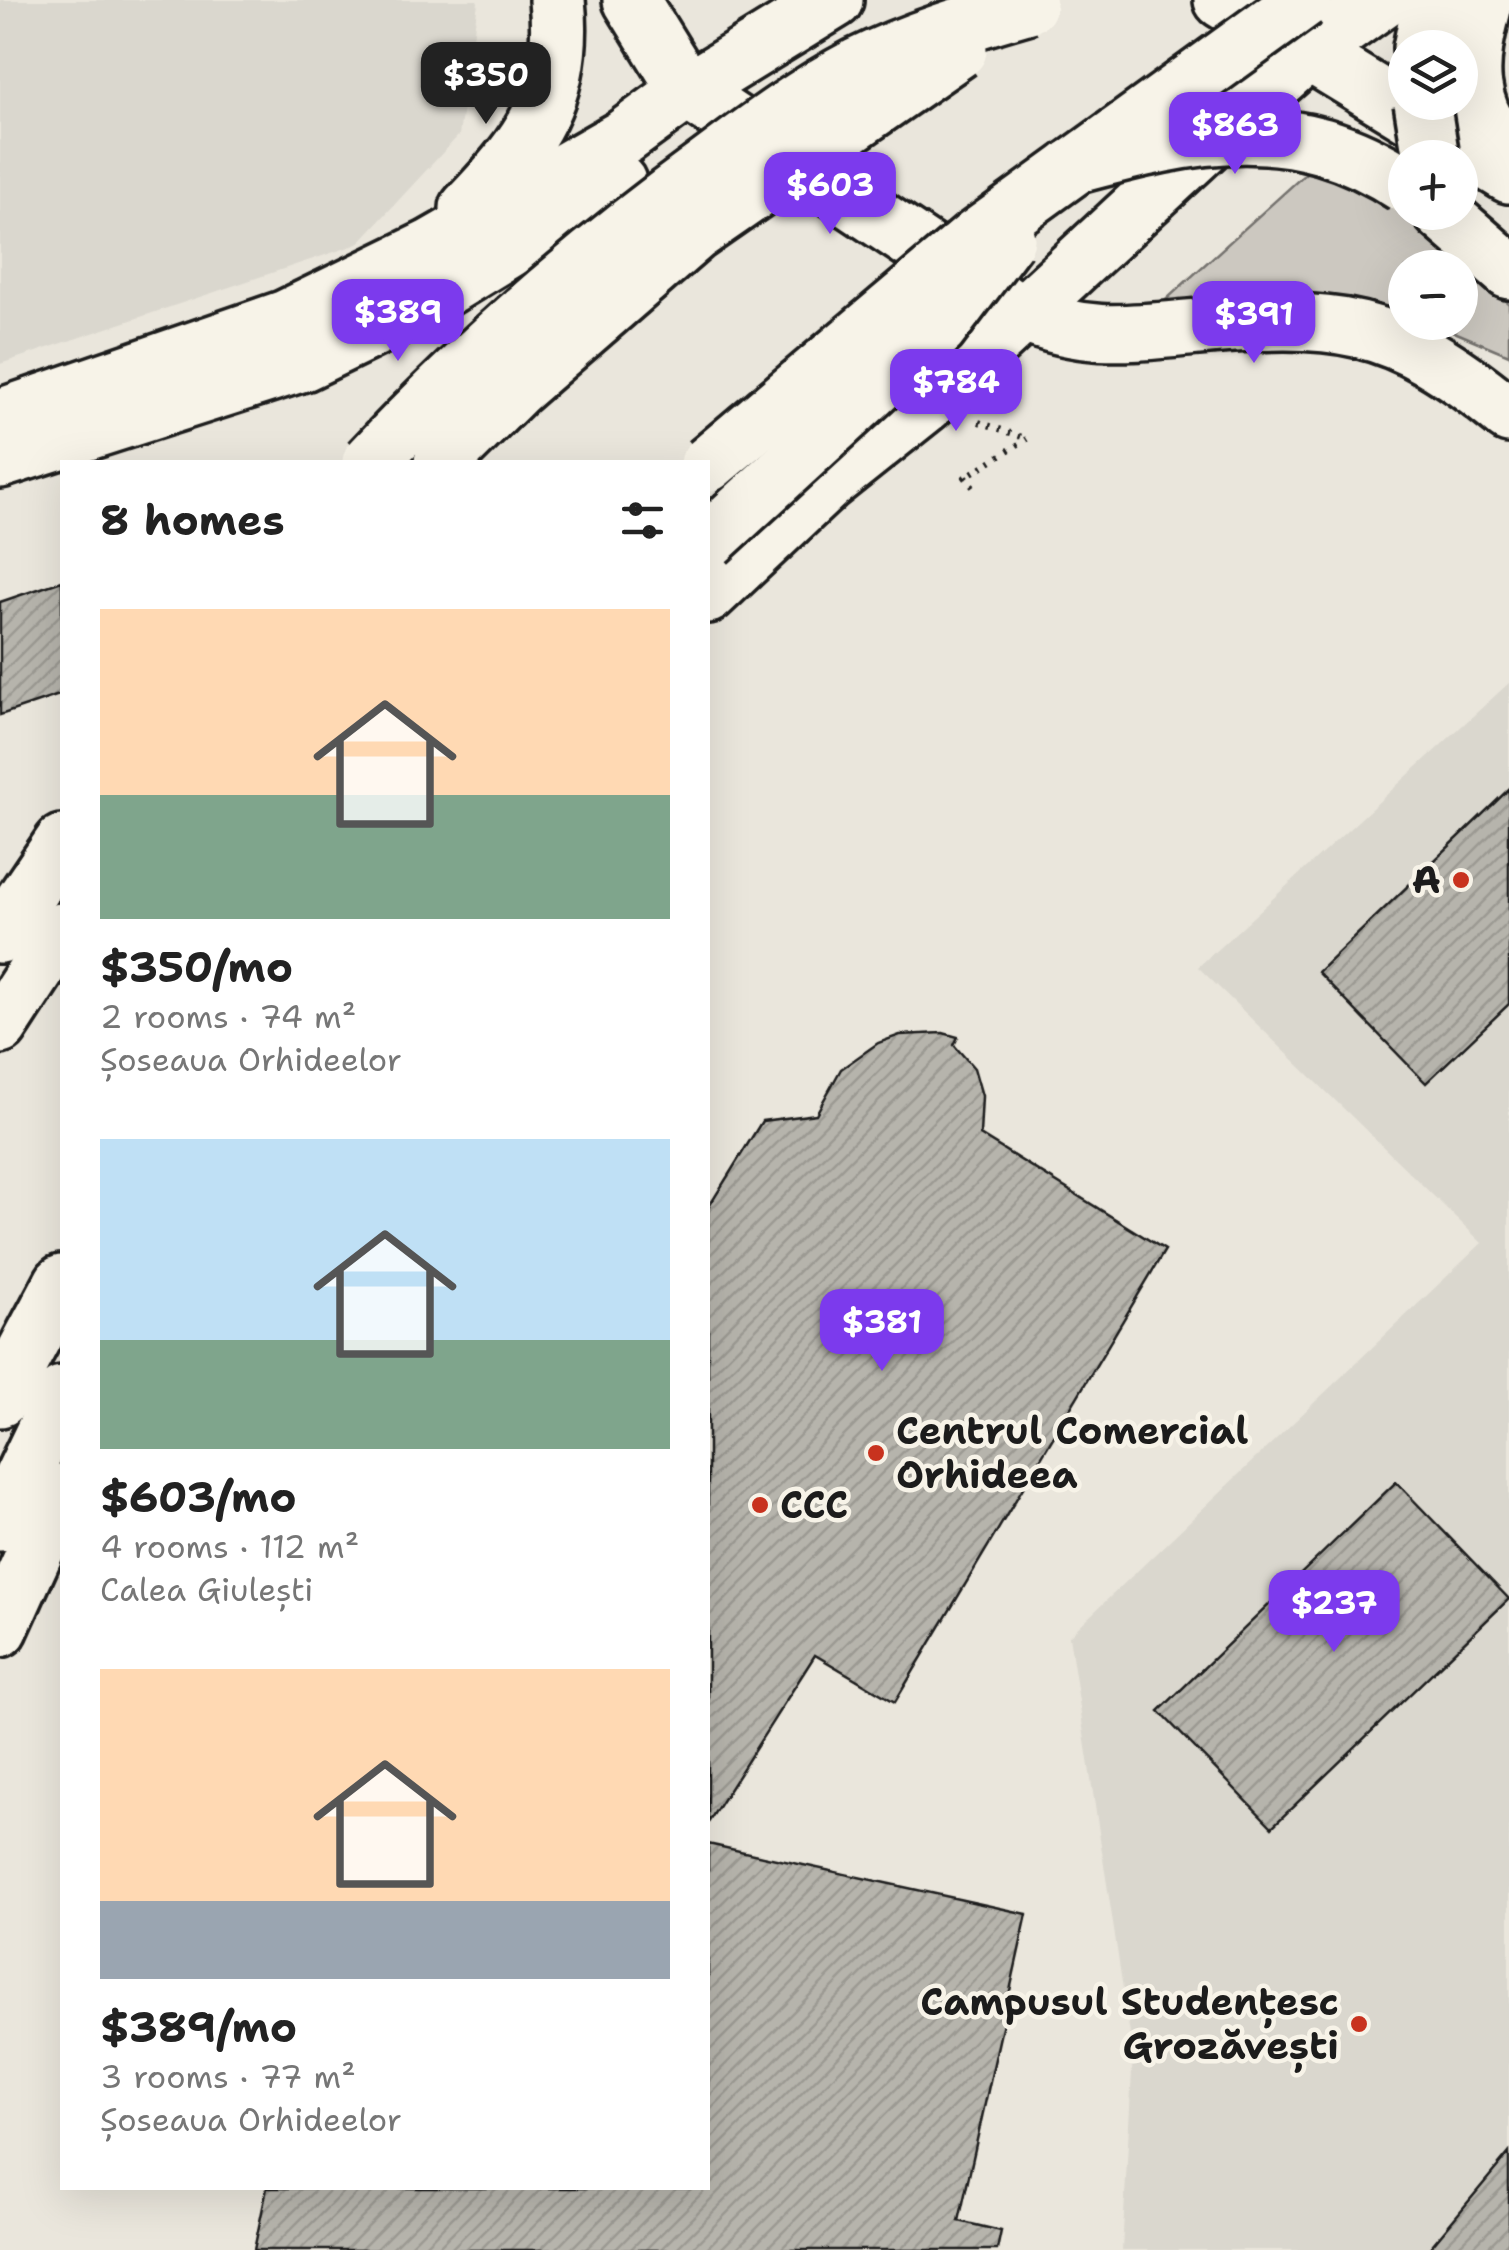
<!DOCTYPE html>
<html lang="en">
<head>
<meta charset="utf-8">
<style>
  body { margin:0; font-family:"Shantell Sans",sans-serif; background:#f6f6f6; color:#222; height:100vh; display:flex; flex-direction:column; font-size:38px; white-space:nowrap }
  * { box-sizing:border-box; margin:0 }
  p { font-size:32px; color:#767676 }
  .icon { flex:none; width:55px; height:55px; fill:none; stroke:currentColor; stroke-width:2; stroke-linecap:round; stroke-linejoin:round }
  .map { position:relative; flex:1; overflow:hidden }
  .side { position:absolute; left:60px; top:460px; width:650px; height:1730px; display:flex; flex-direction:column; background:#fff; border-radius:0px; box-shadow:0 10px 40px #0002 }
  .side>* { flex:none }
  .tools { position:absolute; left:1388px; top:30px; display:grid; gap:20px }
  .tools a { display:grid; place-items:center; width:90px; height:90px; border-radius:50%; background:#fff; box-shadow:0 10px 40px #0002; font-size:50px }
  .price { position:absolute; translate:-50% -85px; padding:0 22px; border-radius:20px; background:#7c3aed; color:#fff; font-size:32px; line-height:65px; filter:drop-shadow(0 2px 5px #0008) }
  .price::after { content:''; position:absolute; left:50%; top:60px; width:30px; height:22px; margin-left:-15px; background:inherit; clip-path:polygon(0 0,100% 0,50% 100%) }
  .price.selected { background:#222; color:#fff }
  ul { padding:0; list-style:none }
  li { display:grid; align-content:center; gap:20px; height:530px; padding:0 40px }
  li span { display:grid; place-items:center; height:310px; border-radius:0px; color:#555 }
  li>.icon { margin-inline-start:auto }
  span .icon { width:180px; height:180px; fill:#fffc; stroke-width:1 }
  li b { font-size:42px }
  h2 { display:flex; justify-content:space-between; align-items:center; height:120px; padding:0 40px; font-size:42px }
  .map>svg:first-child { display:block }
  .built { fill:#dad7ce }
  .grass { fill:#ccc8c0; stroke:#74726e; stroke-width:2.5 }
  .building { fill:url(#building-hatch); stroke:#1c1c1c; stroke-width:2.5 }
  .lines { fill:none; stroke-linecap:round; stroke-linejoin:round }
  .secondary-casing { stroke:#1c1c1c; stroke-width:62 }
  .primary-casing { stroke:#1c1c1c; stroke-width:62 }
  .path { stroke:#1c1c1c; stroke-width:6; stroke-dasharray:2.5 8; stroke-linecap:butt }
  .secondary { stroke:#f7f3e8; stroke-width:55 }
  .primary { stroke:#f7f3e8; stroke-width:55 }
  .secondary-bridge-casing { stroke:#1c1c1c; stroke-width:62; stroke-linecap:butt }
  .primary-bridge-casing { stroke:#1c1c1c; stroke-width:62; stroke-linecap:butt }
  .secondary-bridge { stroke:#f7f3e8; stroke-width:55 }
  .primary-bridge { stroke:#f7f3e8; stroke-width:55 }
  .poi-dot { fill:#c8321e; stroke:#f7f3e8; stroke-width:4 }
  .labels { text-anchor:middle; stroke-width:9; stroke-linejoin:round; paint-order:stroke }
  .poi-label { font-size:38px; font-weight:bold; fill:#1c1c1c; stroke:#f7f3e8; text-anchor:end }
</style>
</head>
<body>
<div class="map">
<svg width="1509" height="2250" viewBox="0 0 1509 2250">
  <defs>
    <pattern id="building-hatch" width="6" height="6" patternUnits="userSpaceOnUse" patternTransform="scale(2.5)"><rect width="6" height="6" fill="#b6b4ac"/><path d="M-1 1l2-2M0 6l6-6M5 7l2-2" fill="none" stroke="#9c9a93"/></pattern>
  </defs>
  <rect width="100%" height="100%" fill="#eae6dc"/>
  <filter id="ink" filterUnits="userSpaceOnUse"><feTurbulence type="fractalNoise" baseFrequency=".01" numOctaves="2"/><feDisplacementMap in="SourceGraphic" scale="20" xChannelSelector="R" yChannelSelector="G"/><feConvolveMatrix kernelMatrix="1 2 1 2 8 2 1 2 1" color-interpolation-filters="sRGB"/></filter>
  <g filter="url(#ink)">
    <!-- built -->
    <g class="built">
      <polygon points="0,0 477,0 478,2 459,135 358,244 0,364"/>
      <polygon points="1509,683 1509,2250 1122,2250 1133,2054 1069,1636 1482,1243 1198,967"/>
    </g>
    <!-- grass -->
    <polygon class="grass" points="1316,164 1405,210 1509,304 1509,355 1433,323 1460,322 1460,268 1405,268 1405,315 1292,308 1148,316"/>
    <!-- building -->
    <g class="building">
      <polygon points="62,581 62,694 0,715 0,602"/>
      <polygon points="1509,789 1509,1004 1426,1083 1318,972"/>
      <polygon points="943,1033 958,1037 954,1045 974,1068 982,1096 980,1135 1165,1250 895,1702 815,1655 708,1823 708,1208 762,1121 816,1114 841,1069 878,1043 900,1035"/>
      <polygon points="1396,1482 1509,1599 1272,1827 1159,1711"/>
      <polygon points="708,1844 1027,1914 959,2221 1001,2231 997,2250 254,2250 267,2188 708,2188"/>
      <polygon points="1509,2153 1509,2250 1428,2250"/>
    </g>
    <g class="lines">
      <defs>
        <g id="secondary">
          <path d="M 631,0 L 687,91 L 1022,314 C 1084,339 1123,334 1188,328 C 1336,314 1392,318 1509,415"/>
          <polyline points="1222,0 1509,175"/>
          <path d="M 1485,0 C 1468,65 1463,103 1509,156"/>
          <polyline points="1421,48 1431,0"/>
          <path d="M 468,208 C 531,142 567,95 557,0"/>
          <polyline points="1441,212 1509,271"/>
          <polyline points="0,417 286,318 430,248 624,137 687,91 835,0"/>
          <polyline points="0,460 303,363 400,316 618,182"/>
          <polyline points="708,595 827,483 926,404 1239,114 1310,51 1382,0"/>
          <polyline points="0,1629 62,1492"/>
        </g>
        <g id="primary">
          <polyline points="0,935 62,843"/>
          <polyline points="0,1026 62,931"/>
          <polyline points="0,1399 62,1283"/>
          <polyline points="0,1523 62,1394"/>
        </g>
      </defs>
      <!-- secondary casing -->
      <use href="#secondary" class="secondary-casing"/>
      <!-- primary casing -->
      <use href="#primary" class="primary-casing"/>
      <!-- path -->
      <g class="path">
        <polyline points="979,422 1028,439"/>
        <polyline points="973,487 965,477 1027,439"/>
      </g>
      <!-- secondary -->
      <use href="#secondary" class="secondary"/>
      <!-- primary -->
      <use href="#primary" class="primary"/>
      <defs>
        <g id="secondary-bridge">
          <polyline points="1422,102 1431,158"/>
          <path d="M 1074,166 C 1197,133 1292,111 1405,185"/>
        </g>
        <g id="primary-bridge">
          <path d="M 370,462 C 473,352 590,252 712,163 C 759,128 806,93 858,66 C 912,39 970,22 1029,5"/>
          <polyline points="442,462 517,388 694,234 959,50"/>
          <polyline points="708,464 977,237 1304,0"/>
          <polyline points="708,541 939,329 1007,239"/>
        </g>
      </defs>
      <!-- secondary-bridge casing -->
      <use href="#secondary-bridge" class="secondary-bridge-casing"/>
      <!-- primary-bridge casing -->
      <use href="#primary-bridge" class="primary-bridge-casing"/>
      <!-- secondary-bridge -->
      <use href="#secondary-bridge" class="secondary-bridge"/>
      <!-- primary-bridge -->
      <use href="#primary-bridge" class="primary-bridge"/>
    </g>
  </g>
  <!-- markers -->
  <g class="poi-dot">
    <circle cx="1461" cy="880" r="10"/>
    <circle cx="876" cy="1453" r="10"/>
    <circle cx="760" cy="1505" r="10"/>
    <circle cx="1359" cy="2024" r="10"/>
  </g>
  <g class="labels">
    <!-- poi labels -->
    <g class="poi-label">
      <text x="1441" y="893">A</text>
      <text x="896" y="1444" text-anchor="start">Centrul Comercial<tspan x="896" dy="44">Orhideea</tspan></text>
      <text x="780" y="1518" text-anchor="start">CCC</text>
      <text x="1339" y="2015">Campusul Studențesc<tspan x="1339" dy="44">Grozăvești</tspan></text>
    </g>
  </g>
</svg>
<div class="tools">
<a><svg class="icon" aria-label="layers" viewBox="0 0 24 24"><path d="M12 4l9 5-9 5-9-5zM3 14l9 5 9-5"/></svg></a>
<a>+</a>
<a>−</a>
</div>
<b class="price selected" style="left:486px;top:127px">$350</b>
<b class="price" style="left:1235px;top:177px">$863</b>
<b class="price" style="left:830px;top:237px">$603</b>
<b class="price" style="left:398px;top:364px">$389</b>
<b class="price" style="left:1254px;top:366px">$391</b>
<b class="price" style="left:956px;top:434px">$784</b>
<b class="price" style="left:882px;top:1374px">$381</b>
<b class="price" style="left:1334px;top:1655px">$237</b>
<section class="side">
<h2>8 homes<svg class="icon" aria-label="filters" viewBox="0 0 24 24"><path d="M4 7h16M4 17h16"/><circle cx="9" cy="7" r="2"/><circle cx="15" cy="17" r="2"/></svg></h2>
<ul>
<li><span style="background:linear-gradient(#ffd9b3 60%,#7fa58c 0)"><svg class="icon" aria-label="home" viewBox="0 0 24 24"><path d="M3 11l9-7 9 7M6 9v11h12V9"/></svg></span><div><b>$350/mo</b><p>2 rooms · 74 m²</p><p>Șoseaua Orhideelor</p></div></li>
<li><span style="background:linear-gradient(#bfe0f5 65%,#7fa58c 0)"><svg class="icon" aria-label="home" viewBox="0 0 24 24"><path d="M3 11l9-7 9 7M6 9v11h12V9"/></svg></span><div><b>$603/mo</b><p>4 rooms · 112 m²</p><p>Calea Giulești</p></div></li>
<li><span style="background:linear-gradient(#ffd9b3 75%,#9aa5b1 0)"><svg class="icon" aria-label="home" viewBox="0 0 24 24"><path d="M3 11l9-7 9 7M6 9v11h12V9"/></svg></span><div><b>$389/mo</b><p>3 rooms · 77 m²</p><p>Șoseaua Orhideelor</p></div></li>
</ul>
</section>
</div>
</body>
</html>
